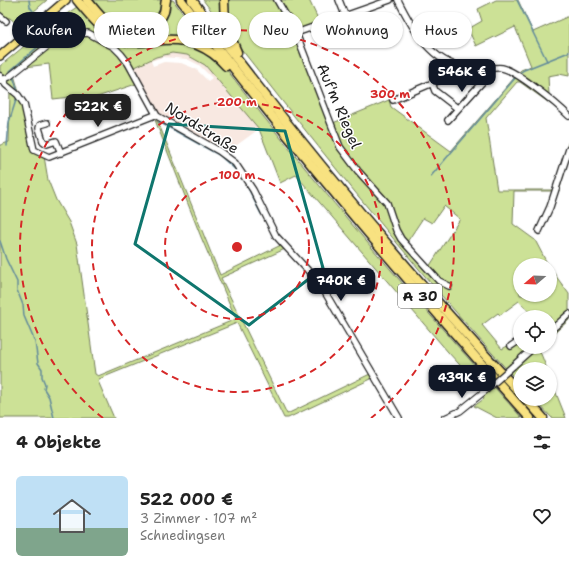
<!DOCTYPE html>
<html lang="de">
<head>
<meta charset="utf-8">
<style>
  body { margin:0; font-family:"Shantell Sans",sans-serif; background:#f2f2f2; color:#222; height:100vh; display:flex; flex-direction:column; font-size:15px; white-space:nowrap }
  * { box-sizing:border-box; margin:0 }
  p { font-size:13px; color:#767676 }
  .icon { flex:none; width:22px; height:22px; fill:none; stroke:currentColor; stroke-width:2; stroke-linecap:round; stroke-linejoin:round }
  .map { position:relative; height:418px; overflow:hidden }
  .drawer { display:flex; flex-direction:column; background:#fff; flex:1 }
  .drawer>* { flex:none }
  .banner { position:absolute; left:12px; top:12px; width:545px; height:36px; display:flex; gap:8px }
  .needle { width:26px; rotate:251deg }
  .tools { position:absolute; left:513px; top:258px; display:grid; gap:8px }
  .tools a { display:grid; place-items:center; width:44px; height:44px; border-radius:50%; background:#fff; box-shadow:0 1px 3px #0004; font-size:20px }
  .price { position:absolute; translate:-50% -34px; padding:0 9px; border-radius:8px; background:#111827; color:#fff; font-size:13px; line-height:26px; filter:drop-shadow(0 1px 2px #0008) }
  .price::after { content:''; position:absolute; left:50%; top:24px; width:12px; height:9px; margin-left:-6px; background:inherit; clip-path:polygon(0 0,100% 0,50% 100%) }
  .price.on { background:#222; color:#fff }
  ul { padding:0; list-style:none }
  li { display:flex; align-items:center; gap:12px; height:100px; padding:0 16px }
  li span { display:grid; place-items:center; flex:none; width:112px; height:80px; border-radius:6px; color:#555 }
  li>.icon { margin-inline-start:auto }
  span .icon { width:48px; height:48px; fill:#fffc; stroke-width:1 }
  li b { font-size:17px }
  h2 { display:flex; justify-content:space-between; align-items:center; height:48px; padding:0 16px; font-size:17px }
  .chip { padding:0 14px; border-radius:18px; background:#fff; box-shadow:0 1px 3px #0004; font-size:14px; line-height:36px }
  .chip.on { background:#111827; color:#fff }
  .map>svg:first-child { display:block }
  .built { fill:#f8e8e1; fill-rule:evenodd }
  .green { fill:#cce196; stroke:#747e59; fill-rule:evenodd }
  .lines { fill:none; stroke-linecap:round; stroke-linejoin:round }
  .stream { stroke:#60899b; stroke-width:1.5 }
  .minor-casing { stroke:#1c1c1c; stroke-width:8 }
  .major-casing { stroke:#1c1c1c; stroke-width:10 }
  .highway-casing { stroke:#1c1c1c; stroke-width:11 }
  .minor { stroke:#fff; stroke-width:5.5 }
  .major { stroke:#f8e281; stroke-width:7 }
  .highway { stroke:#f8e281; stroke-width:8 }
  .minor-bridge-casing { stroke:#1c1c1c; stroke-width:8; stroke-linecap:butt }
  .minor-bridge { stroke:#fff; stroke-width:5.5 }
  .marked { fill:none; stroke:#0f766e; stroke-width:3; stroke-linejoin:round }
  .ring { fill:none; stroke:#d62828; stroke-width:2; stroke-dasharray:7 5 }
  .labels { text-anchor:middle; stroke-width:3; stroke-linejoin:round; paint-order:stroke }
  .shield { fill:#fff; stroke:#606060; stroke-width:1 }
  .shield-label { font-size:14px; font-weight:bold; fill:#1c1c1c }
  .street-label { font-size:15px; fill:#1c1c1c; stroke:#fff }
  .centre { fill:#d62828; stroke:#fff; stroke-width:2 }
  .ring-label { font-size:12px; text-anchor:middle; font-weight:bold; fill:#d62828; stroke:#fff; stroke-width:3; stroke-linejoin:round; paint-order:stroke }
</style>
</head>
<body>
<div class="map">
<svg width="569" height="418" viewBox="0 0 569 418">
  <rect width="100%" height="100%" fill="#fff"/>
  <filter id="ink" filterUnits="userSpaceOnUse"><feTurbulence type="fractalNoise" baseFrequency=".025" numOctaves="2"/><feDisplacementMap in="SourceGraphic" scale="8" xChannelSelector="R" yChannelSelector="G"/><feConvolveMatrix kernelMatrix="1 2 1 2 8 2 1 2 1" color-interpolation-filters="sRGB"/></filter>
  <g filter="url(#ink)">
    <!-- built -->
    <path class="built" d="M 172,53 L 187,55 L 205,65 L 259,129 L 226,153 L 157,112 L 133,68 L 156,57 ZM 163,57 L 187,59 L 199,65 L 212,78 L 208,81 L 196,69 L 181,63 L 164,62 L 153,66 L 151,61 Z"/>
    <!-- green -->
    <g class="green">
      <polygon points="0,0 47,0 18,25 10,18 0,18"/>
      <path d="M 92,0 L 163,0 C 162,7 161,14 156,20 C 148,30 128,34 118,28 C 107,22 100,9 92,0 Z"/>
      <path d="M 169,0 L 173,0 L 207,47 L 133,40 L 122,35 C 157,37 157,29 169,0 Z"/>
      <path d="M 203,0 L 309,0 L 320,23 L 299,35 L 333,123 L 389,100 L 391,107 L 451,151 L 521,70 L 531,66 L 515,27 L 476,46 L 468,29 L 482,21 L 478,9 L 496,0 L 518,0 L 533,32 L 569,16 L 569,76 L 559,74 L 548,76 L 549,95 L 569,112 L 569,120 L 559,110 L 520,82 L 517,82 L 486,118 L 497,190 L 554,190 L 569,140 L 569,158 L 559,191 L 514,191 L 513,224 L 535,240 L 548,265 L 520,265 L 520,295 L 550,295 L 550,268 L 569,294 L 569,320 L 550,337 L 550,317 L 534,317 L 519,301 L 500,315 L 498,313 L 482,325 L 502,349 L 520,339 L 520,347 L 541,347 L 539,349 L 547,369 L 520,369 L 520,384 C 407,261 305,131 203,0 ZM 444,206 L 460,219 L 429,267 L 407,242 L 423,218 L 432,223 Z"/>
      <path d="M 77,7 C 88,17 108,41 121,45 C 128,47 138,45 145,44 C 183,43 199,42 227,70 C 320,191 420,305 522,418 L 497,418 L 474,406 L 484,399 L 479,386 L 448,352 L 296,175 L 280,183 L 259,129 L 205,65 L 187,55 L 172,53 L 156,57 L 133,68 C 126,54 115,44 101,37 C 90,31 77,27 65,31 C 49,37 23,63 9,74 L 4,76 L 0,74 L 0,66 L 50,25 Z"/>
      <path d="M 83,35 C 112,42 123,60 136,84 L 91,99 L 88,103 L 75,107 L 71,97 L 53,99 L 49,64 L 25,67 L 62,39 Z"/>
      <polygon points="14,75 36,149 44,156 48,180 56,200 69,222 77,244 95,374 98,376 236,319 201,237 155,120 158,122 220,275 281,245 285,249 221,278 287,414 370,374 371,379 288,418 284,418 237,323 99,379 98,381 114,418 0,418 0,145 9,142 10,88 6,82"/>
      <polygon points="550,378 566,418 552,418 534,399 550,399"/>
    </g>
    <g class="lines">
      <!-- stream -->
      <g class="stream">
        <polyline points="29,0 30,7 35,14"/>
        <polyline points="517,0 547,61"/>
        <polyline points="10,71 49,37 49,31 47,29"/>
        <polyline points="518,74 524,70 569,52"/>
        <polyline points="13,76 18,92"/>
        <polyline points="159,122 219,155 237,171"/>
        <polyline points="7,146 9,122 17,97"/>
        <polyline points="431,176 516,77"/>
        <polyline points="247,186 261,214"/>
        <polyline points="0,241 6,259 17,282 17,290 23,305 24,316 35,342 38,363 42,369 42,377 45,384 44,389 49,397 54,418"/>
      </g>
      <defs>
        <g id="minor">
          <polyline points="277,0 296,33 340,147 358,171 387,203 396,230 401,239 439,281 449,286"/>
          <polyline points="339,0 345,15"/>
          <path d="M 398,0 C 412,28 431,63 466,68 C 472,69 478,70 484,70 C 490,69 496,67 502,68 C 517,71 557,104 569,116"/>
          <polyline points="0,16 6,21"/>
          <polyline points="296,33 390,0"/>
          <polyline points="0,76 6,85 18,95 24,104 34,150 49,157 155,115"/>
          <polyline points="0,81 9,77 49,45 66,34 88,33 114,47 121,54 128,63 157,116 219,151 235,163 253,190 276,236 314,277 326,294 399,418"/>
          <polyline points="432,83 435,91 457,108"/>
          <polyline points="393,100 456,73 459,67"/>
          <polyline points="448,120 486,78 488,69"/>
          <polyline points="47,123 40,125 39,128 43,141 47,144 56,141 61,153"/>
          <polyline points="539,231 550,207 569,149"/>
          <polyline points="550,331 569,314"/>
          <polyline points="511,346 520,340"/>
          <polyline points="513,366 534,347"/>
          <polyline points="445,418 460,411 486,390"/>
        </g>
        <polyline id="major" points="0,56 66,0"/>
        <g id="highway">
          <path d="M 77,0 C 88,13 102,31 117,38 C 131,45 148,41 163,40 C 187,38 210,47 226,66"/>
          <path d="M 87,0 C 95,10 104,22 115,29 C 132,40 157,30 164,12 C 165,9 165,4 166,0"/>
          <path d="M 181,0 C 291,145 408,283 530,418"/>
          <path d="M 192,0 C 294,137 404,268 520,393"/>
          <polyline points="224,0 225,24 237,52"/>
          <polyline points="526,399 543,418"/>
        </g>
      </defs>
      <!-- minor casing -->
      <use href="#minor" class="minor-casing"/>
      <!-- major casing -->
      <use href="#major" class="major-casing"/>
      <!-- highway casing -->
      <use href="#highway" class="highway-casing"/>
      <!-- minor -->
      <use href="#minor" class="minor"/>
      <!-- major -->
      <use href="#major" class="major"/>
      <!-- highway -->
      <use href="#highway" class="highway"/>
      <defs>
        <polyline id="minor-bridge" points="486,390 513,366"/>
      </defs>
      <!-- minor-bridge casing -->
      <use href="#minor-bridge" class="minor-bridge-casing"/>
      <!-- minor-bridge -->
      <use href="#minor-bridge" class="minor-bridge"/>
    </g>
  </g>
  <!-- marked area -->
  <path class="marked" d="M 169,124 L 285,131 L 323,268 L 249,325 L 135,244 Z"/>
  <!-- distance rings -->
  <g class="ring">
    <circle cx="237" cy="247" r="72"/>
    <circle cx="237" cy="247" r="145"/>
    <path d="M103 418A217 217 0 1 1 371 418"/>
  </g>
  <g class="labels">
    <!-- shield labels -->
    <rect class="shield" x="398" y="284" width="44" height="24" rx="3"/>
    <g class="shield-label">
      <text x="420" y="301">A 30</text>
    </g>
    <!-- street labels -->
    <g class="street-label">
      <text transform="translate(339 106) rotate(67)" y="5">Auf'm Riegel</text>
      <text transform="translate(202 128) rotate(32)" y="5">Nordstraße</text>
    </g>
  </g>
  <circle cx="237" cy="247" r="6" class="centre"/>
  <g class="ring-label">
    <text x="390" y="98">300 m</text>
    <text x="237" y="106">200 m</text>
    <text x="237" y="179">100 m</text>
  </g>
</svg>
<div class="tools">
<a><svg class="needle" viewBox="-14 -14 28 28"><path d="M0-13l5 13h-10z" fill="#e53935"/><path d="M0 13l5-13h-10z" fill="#767676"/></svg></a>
<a><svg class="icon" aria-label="locate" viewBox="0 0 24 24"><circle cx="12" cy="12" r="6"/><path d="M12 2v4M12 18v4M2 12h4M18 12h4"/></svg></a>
<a><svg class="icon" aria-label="layers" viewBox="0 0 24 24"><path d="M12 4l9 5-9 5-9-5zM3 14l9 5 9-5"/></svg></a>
</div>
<b class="price" style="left:462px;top:93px">546K €</b>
<b class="price on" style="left:98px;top:128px">522K €</b>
<b class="price" style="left:341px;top:302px">740K €</b>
<b class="price" style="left:462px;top:399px">439K €</b>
<div class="banner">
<a class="chip on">Kaufen</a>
<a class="chip">Mieten</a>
<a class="chip">Filter</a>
<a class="chip">Neu</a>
<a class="chip">Wohnung</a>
<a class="chip">Haus</a>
</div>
</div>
<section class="drawer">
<h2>4 Objekte<svg class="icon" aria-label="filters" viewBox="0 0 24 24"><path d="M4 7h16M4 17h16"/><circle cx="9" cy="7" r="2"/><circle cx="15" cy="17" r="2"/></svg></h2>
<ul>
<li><span style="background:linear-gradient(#bfe0f5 65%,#7fa58c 0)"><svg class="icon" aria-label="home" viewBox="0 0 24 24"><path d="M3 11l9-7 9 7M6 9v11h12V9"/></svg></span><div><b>522 000 €</b><p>3 Zimmer · 107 m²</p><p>Schnedingsen</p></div><svg class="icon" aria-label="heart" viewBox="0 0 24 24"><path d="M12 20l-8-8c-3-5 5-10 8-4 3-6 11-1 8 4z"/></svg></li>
</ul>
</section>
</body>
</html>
